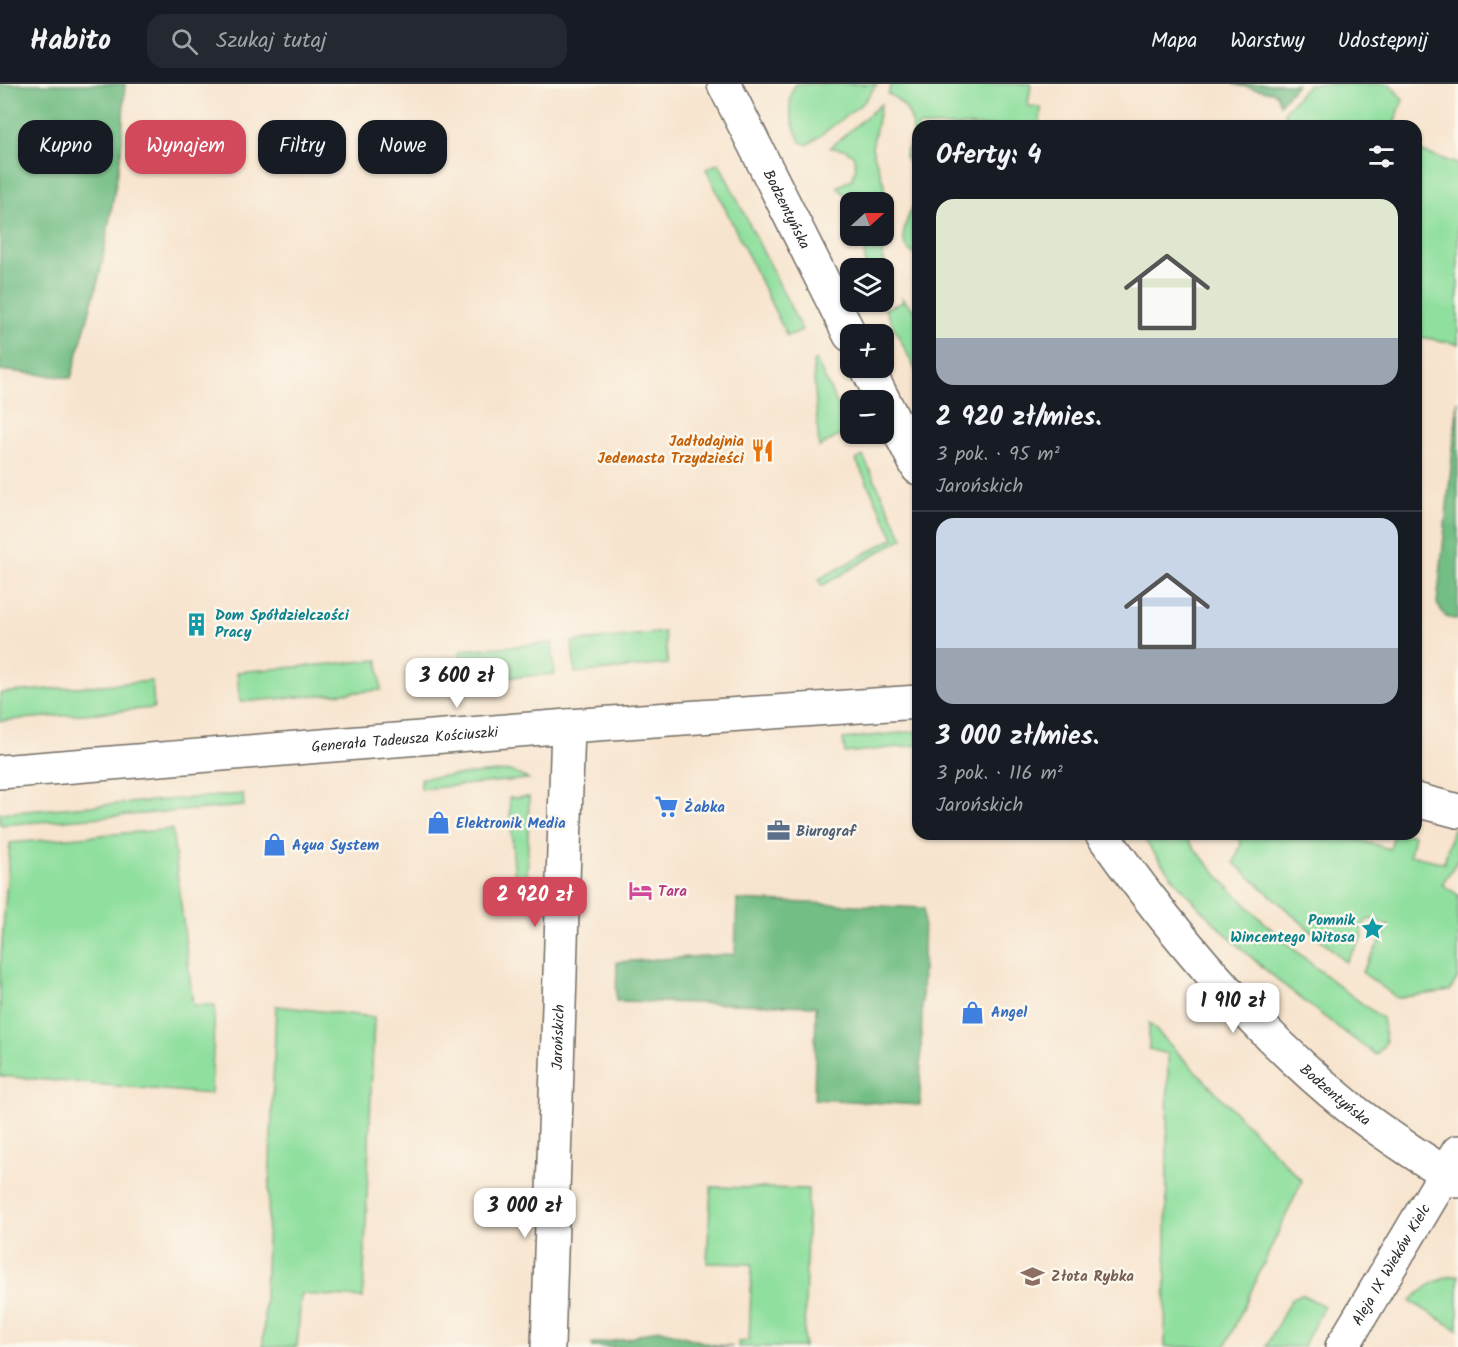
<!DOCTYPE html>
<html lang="pl">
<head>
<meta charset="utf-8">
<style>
  body { margin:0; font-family:Kalam,sans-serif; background:#242831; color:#f1f3f6; height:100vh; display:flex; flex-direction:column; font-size:22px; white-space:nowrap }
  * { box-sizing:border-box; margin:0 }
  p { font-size:20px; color:#9ea1a6 }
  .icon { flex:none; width:33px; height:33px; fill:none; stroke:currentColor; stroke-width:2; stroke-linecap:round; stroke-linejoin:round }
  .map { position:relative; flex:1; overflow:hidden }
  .details { position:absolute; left:912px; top:36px; width:510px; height:720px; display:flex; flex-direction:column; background:#171b24; border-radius:18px; box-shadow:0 2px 4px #0004 }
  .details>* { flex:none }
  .top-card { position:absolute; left:18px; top:36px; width:570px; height:54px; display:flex; gap:12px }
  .needle { width:39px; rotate:69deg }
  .fabs { position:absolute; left:840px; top:108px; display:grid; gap:12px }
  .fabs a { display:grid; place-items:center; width:54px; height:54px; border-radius:12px; background:#171b24; box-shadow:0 2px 4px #0004; font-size:30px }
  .price { position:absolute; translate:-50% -51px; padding:0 14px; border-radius:12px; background:#fff; color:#222; font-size:20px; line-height:39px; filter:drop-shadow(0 2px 3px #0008) }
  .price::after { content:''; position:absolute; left:50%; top:36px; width:18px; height:14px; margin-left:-9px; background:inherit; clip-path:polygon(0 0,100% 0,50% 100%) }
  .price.selected { background:#d1495b; color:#fff }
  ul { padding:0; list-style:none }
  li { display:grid; align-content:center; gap:12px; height:318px; padding:0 24px }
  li+li { border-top:2px solid #363941 }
  li span { display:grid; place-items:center; height:186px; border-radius:18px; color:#555 }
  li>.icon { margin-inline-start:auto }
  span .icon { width:108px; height:108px; fill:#fffc; stroke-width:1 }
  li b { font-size:26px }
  h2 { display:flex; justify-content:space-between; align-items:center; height:72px; padding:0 24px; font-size:26px }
  .chip { padding:0 21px; border-radius:18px; background:#171b24; box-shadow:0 2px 4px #0004; font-size:21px; line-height:54px }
  .chip.selected { background:#d1495b; color:#fff }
  header { display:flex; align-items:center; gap:36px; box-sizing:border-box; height:84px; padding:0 30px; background:#171b24; border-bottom:2px solid #363941 }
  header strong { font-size:28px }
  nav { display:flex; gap:33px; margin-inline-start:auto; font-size:21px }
  .search { width:420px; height:54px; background:#242831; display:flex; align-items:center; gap:15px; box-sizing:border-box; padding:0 21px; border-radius:18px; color:#9ea1a6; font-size:22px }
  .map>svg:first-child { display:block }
  .green { fill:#8fdf9e; stroke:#5d8564; stroke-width:1.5 }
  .forest { fill:#73be85; stroke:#4f7458; stroke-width:1.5 }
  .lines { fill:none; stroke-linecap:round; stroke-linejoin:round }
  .minor-casing { stroke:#726c64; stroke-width:36 }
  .major-casing { stroke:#726c64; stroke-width:36 }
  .minor { stroke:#fff; stroke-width:33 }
  .major { stroke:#fff; stroke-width:33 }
  .labels { text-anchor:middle; stroke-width:5; stroke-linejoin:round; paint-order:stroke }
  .street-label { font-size:15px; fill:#2b2b2b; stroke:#fbf7ec }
  .food-label { font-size:15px; font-weight:bold; fill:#c56008; stroke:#fbf7ec; text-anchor:end }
  .culture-label { font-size:15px; font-weight:bold; fill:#0d838f; stroke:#fbf7ec; text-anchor:start }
  .shop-label { font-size:15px; font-weight:bold; fill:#366cbe; stroke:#fbf7ec; text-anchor:start }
  .service-label { font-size:15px; font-weight:bold; fill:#4e5e75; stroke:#fbf7ec; text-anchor:start }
  .hotel-label { font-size:15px; font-weight:bold; fill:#b23c85; stroke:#fbf7ec; text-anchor:start }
  .education-label { font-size:15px; font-weight:bold; fill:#785e54; stroke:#fbf7ec; text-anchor:start }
</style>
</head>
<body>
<header>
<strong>Habito</strong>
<div class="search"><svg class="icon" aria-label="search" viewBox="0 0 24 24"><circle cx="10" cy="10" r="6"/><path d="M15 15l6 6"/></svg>Szukaj tutaj</div>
<nav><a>Mapa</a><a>Warstwy</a><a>Udostępnij</a></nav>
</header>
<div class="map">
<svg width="1458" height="1263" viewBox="0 0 1458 1263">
  <rect width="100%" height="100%" fill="#fbf7ec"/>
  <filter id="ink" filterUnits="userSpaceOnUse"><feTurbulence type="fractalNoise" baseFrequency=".0167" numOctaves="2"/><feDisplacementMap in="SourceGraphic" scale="12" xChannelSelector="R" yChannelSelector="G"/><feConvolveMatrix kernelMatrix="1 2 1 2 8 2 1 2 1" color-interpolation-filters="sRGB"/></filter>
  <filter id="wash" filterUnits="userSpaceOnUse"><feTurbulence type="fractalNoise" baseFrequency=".008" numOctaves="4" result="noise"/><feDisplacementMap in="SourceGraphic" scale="24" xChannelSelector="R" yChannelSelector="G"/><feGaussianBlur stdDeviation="1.35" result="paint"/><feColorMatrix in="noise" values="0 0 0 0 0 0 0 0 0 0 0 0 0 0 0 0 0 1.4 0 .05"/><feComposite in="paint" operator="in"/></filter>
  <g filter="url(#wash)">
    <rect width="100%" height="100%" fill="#f7e4ce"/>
    <!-- green -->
    <g class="green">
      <path d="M 795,0 L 877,0 L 864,18 L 808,61 L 800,58 C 792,39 785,20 795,0 Z"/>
      <path d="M 891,0 L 1031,0 L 1028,22 L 1041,23 L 1040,42 L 918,42 L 918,96 L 905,72 C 906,67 908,64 911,59 C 918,39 905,17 888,10 Z"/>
      <polygon points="1308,0 1390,0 1403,16 1393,42 1290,42 1284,28"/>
      <polygon points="881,20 872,64 884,100 883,118 852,118 837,103 852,95 856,83 853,71 844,65 830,64"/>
      <polygon points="1416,66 1458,80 1458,260 1421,253 1420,231 1416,230"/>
      <polygon points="719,79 802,246 787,252 706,85"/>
      <path d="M 918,111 L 918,172 C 889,160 911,129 918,111 Z"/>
      <polygon points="864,152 878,152 885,180 865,184"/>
      <polygon points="902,214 918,230 918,291 885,225 903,218"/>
      <polygon points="816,276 850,346 819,363 813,278"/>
      <polygon points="863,372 903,454 822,502 819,495 894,454 856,376"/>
      <polygon points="664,548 668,580 575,589 572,558"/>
      <polygon points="552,559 555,590 463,597 460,566"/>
      <polygon points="378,576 381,606 240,618 237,588"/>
      <polygon points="152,597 154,624 0,637 0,609"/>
      <polygon points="918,647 918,661 845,669 843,655"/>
      <polygon points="510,687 528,695 421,705 421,694"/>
      <polygon points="243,710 244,722 0,741 0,729"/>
      <polygon points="529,713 527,806 523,811 516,811 509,714"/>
      <polygon points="1453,744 1458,746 1458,776 1442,800 1458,811 1458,893 1450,907 1397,914 1362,888 1389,842 1372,835 1366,837 1362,844 1363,853 1346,878 1234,779 1241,760 1239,750 1357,750 1356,755 1390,765 1394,750 1414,750 1410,771 1444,779"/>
      <polygon points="172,745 193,921 215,921 211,1010 0,992 0,884 10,759"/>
      <path d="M 1141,750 L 1183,750 C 1238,821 1309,882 1382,934 L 1386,958 L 1376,971 C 1294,912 1196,836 1141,750 Z"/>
      <polygon points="276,922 374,933 363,1214 301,1210 297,1263 263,1263"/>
      <polygon points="1149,939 1302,1097 1225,1263 1165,1263 1168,970 1149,965"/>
      <polygon points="711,1103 808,1105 804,1263 738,1263 738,1258 749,1257 752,1180 707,1179"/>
      <path d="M 1458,1191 L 1458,1246 L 1410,1217 C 1425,1203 1438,1194 1458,1191 Z"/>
      <polygon points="1301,1210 1324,1222 1303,1263 1266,1263 1291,1215"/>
    </g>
    <!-- forest -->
    <g class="forest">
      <polygon points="0,0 125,0 121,70 100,190 71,294 0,286"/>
      <polygon points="1233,0 1297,0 1280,20 1276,9"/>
      <polygon points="1458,316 1458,536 1446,533 1437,520"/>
      <polygon points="737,816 924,824 920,1021 814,1015 816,922 616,917 617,878 735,870"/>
      <polygon points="658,1245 710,1260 733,1263 592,1263 592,1260 627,1255"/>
    </g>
  </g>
  <g filter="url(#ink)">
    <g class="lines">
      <defs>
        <g id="minor">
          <path id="s1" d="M 724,0 L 850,251"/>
          <polyline points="867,284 918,384"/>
          <path id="s2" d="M 0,688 L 568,642 L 918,618"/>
          <polyline points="1416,716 1458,727"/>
          <path id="s3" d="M 1102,750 C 1172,849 1254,946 1349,1023 C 1383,1050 1421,1074 1458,1097"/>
          <path id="s4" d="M 548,1263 L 568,642"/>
        </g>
        <g id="major">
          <path id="s5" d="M 1342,1263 L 1458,1068"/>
        </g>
      </defs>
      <!-- minor casing -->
      <use href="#minor" class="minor-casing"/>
      <!-- major casing -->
      <use href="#major" class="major-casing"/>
      <!-- minor -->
      <use href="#minor" class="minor"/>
      <!-- major -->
      <use href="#major" class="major"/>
    </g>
  </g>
  <!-- icons -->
  <defs>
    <symbol id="restaurant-bare" viewBox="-9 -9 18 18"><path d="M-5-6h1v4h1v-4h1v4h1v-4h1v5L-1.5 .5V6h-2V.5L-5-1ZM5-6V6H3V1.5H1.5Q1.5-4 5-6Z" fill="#e8710a" stroke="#fbf7ec" stroke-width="2.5" paint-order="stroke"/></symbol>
    <symbol id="building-bare" viewBox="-9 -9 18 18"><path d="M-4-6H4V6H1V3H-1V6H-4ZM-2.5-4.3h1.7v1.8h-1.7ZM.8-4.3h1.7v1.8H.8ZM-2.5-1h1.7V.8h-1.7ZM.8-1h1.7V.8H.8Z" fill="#0f9aa8" stroke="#fbf7ec" stroke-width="2.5" paint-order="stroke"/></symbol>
    <symbol id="supermarket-bare" viewBox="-9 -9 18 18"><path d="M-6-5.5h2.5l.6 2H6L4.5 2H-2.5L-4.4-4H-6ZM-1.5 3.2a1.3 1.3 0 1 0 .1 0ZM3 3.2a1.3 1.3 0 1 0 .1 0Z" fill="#3f7fe0" stroke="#fbf7ec" stroke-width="2.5" paint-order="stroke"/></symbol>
    <symbol id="shop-bare" viewBox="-9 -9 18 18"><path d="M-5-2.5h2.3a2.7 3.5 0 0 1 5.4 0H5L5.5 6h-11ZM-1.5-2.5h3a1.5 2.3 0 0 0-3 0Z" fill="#3f7fe0" stroke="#fbf7ec" stroke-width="2.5" paint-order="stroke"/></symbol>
    <symbol id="office-bare" viewBox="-9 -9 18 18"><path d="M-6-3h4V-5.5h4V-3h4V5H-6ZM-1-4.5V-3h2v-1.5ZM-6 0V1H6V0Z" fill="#5c6f8a" stroke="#fbf7ec" stroke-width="2.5" paint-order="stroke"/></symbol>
    <symbol id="hotel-bare" viewBox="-9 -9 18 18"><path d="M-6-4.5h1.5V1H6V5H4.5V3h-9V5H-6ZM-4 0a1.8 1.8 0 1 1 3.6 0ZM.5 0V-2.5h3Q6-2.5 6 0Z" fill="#d1479c" stroke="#fbf7ec" stroke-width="2.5" paint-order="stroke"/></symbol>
    <symbol id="sight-bare" viewBox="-9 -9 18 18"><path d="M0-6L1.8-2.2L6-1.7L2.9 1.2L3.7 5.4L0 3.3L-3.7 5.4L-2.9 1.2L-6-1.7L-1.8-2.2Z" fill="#0f9aa8" stroke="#fbf7ec" stroke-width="2.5" paint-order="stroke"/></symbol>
    <symbol id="school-bare" viewBox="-9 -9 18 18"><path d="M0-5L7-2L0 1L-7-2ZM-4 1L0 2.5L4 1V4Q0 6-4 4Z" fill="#8d6e63" stroke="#fbf7ec" stroke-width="2.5" paint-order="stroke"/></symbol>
  </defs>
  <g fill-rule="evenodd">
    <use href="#restaurant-bare" x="746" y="350" width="33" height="33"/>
    <use href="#building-bare" x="180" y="524" width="33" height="33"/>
    <use href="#supermarket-bare" x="650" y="706" width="33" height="33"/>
    <use href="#shop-bare" x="422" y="722" width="33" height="33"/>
    <use href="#office-bare" x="762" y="730" width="33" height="33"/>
    <use href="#shop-bare" x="258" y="744" width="33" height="33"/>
    <use href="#hotel-bare" x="624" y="790" width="33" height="33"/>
    <use href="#sight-bare" x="1356" y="828" width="33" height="33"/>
    <use href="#shop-bare" x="956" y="912" width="33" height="33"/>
    <use href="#school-bare" x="1016" y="1176" width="33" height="33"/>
  </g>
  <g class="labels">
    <!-- street labels -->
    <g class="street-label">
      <text dy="5" stroke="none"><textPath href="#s1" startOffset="140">Bodzentyńska</textPath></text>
      <text dy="5" stroke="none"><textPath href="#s2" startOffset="406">Generała Tadeusza Kościuszki</textPath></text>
      <text dy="5" stroke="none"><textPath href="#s4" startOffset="310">Jarońskich</textPath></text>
      <text dy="5" stroke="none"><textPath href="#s3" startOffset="351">Bodzentyńska</textPath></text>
      <text dy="5" stroke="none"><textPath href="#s5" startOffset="96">Aleja IX Wieków Kielc</textPath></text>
    </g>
    <!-- food labels -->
    <g class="food-label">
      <text x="744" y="362">Jadłodajnia<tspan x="744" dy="17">Jedenasta Trzydzieści</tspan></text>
    </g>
    <!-- culture labels -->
    <g class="culture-label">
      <text x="215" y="536">Dom Spółdzielczości<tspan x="215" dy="17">Pracy</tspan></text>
      <text x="1355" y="841" text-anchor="end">Pomnik<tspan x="1355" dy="17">Wincentego Witosa</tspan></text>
    </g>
    <!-- shop labels -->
    <g class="shop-label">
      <text x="684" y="728">Żabka</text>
      <text x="456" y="744">Elektronik Media</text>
      <text x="292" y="766">Aqua System</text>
      <text x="991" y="933">Angel</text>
    </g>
    <!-- service labels -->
    <g class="service-label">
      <text x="796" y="752">Biurograf</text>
    </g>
    <!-- hotel labels -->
    <g class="hotel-label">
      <text x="658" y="812">Tara</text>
    </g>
    <!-- education labels -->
    <g class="education-label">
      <text x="1051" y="1197">Złota Rybka</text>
    </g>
  </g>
</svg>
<div class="fabs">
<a><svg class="needle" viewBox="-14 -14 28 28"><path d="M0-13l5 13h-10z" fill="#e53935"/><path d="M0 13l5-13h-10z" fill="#9ea1a6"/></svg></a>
<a><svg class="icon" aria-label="layers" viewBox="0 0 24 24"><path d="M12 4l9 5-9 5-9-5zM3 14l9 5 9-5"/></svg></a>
<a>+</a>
<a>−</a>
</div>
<b class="price" style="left:457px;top:625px">3 600 zł</b>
<b class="price selected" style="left:535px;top:844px">2 920 zł</b>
<b class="price" style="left:1233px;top:950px">1 910 zł</b>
<b class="price" style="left:525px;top:1155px">3 000 zł</b>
<div class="top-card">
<a class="chip">Kupno</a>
<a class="chip selected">Wynajem</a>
<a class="chip">Filtry</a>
<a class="chip">Nowe</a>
</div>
<section class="details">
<h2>Oferty: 4<svg class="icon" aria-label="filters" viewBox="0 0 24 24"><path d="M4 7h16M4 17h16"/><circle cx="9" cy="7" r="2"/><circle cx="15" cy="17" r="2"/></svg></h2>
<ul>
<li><span style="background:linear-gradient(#dfe7d0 75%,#9aa5b1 0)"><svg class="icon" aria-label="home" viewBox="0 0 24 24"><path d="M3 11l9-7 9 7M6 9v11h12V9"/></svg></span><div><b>2 920 zł/mies.</b><p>3 pok. · 95 m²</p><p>Jarońskich</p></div></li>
<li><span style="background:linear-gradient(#c9d6e8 70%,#9aa5b1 0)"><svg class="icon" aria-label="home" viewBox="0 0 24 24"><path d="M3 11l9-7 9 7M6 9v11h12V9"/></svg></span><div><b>3 000 zł/mies.</b><p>3 pok. · 116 m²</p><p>Jarońskich</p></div></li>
</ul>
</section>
</div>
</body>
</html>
